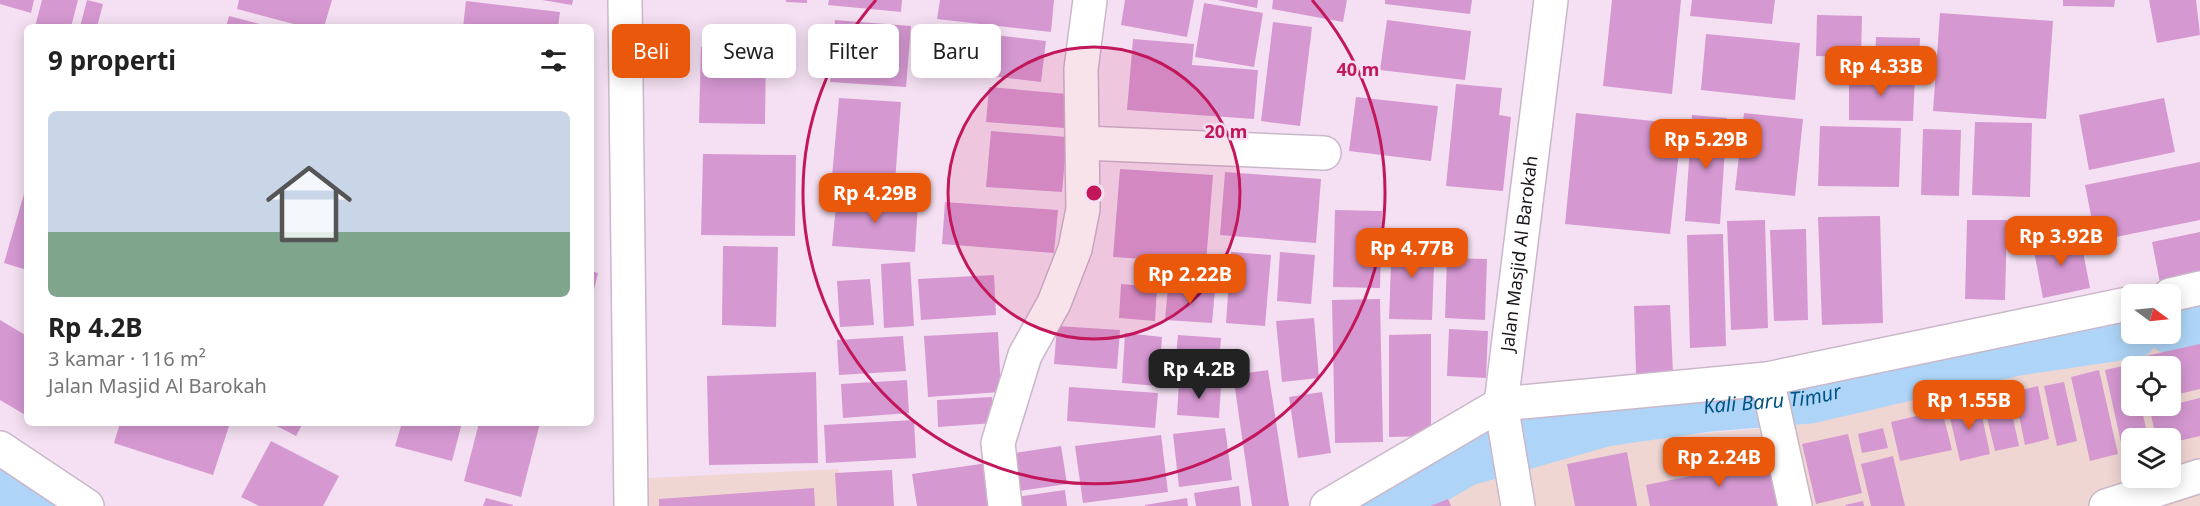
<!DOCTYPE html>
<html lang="id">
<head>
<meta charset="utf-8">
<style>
  body { margin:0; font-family:"Noto Sans",sans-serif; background:#f2f2f2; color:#222; height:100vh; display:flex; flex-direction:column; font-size:22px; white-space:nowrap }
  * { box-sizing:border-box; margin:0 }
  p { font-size:20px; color:#767676 }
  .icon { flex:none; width:33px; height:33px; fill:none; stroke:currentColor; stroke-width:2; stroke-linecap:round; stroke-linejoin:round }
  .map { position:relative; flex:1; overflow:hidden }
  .side { position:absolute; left:24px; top:24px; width:570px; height:402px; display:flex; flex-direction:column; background:#fff; border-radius:9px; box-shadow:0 3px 15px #0003 }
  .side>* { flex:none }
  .guide { position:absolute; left:612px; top:24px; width:570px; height:54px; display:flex; gap:12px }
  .needle { width:39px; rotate:105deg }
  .tools { position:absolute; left:2121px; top:284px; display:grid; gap:12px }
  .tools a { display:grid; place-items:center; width:60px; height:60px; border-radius:9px; background:#fff; box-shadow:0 3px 15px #0003; font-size:30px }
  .price { position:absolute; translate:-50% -51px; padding:0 14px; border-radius:12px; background:#ea580c; color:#fff; font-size:20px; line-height:39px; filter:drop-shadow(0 2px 3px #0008) }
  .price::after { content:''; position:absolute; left:50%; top:36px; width:18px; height:14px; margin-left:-9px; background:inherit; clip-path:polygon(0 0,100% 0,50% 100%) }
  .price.on { background:#222; color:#fff }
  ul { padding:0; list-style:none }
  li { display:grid; align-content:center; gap:12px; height:318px; padding:0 24px }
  li span { display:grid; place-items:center; height:186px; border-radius:9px; color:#555 }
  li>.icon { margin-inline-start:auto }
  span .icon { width:108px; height:108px; fill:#fffc; stroke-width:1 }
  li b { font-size:26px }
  h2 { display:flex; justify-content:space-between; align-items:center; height:72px; padding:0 24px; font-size:26px }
  .tag { padding:0 21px; border-radius:9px; background:#fff; box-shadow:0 3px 15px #0003; font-size:21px; line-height:54px }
  .tag.on { background:#ea580c; color:#fff }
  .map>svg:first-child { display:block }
  .commercial { fill:#f0d6d2; fill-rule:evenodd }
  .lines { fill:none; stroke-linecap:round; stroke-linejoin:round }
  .canal { stroke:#aed5f7; stroke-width:51 }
  .building { fill:#d598d1 }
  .minor-casing { stroke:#cab7c9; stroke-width:36 }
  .highway-casing { stroke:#cab7c9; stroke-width:36 }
  .minor { stroke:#fff; stroke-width:33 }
  .highway { stroke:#fff; stroke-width:33 }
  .ring { fill:none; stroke:#c2185b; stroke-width:3 }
  .labels { text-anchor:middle; stroke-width:5; stroke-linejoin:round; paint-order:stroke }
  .street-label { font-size:18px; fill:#1c151b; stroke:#f4e0f2 }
  .water-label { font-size:20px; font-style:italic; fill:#005385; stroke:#f4e0f2 }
  .centre { fill:#c2185b; stroke:#f4e0f2; stroke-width:3 }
  .ring-label { font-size:18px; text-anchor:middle; font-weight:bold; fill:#c2185b; stroke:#f4e0f2; stroke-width:5; stroke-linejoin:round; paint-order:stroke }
</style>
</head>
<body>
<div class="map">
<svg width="2200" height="506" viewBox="0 0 2200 506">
  <rect width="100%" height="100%" fill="#f4e0f2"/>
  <!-- commercial -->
  <g class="commercial">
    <path d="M 2200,299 L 2200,506 L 1383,506 L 1493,451 L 1778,427 L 2131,320 L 2132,333 L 2170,333 L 2171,308 ZM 2132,366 L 2170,366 L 2170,405 L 2132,405 ZM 2132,438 L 2170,438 L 2170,477 L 2132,477 Z"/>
    <polygon points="839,469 842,506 626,506 627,479"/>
  </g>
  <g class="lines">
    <!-- canal -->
    <g class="canal">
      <polyline points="2170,328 2200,323"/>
      <polyline points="0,479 40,506"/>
      <path id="s1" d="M 1386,506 L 1465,461 L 1605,421 L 1709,406 L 1810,398 L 2018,350 L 2133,333"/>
    </g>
  </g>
  <!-- building -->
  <g class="building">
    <polygon points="0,0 34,0 31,13 0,4"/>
    <polygon points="42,0 78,0 71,27 35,27"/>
    <polygon points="87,0 103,4 97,27 80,27"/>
    <polygon points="239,0 332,0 324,27 305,27 237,9"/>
    <polygon points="542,0 573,0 572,5"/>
    <polygon points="786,0 807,0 807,3 786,2"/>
    <polygon points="829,0 902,0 901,12 828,5"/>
    <polygon points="940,0 1054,0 1051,32 937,19"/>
    <polygon points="1125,0 1194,0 1187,37 1121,25"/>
    <polygon points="1217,0 1258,0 1257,8"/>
    <polygon points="1273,0 1347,0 1343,22 1272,9"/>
    <polygon points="1385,0 1472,0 1470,14 1385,4"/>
    <polygon points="1612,0 1681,0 1672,94 1603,86"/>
    <polygon points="1692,0 1775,0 1772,24 1690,16"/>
    <polygon points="2063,0 2115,0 2114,7 2063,6"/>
    <polygon points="2149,0 2196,0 2200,35 2157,43"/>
    <polygon points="466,1 560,12 558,27 463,27"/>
    <polygon points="1204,3 1263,13 1254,67 1195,57"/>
    <polygon points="1940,13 2053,21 2046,119 1933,111"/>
    <polygon points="1817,15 1862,16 1861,57 1816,56"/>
    <polygon points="229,16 267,26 267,27 226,27"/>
    <polygon points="835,20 911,26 906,87 830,82"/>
    <polygon points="1387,20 1471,31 1465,80 1380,70"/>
    <polygon points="1273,22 1312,27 1300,126 1261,121"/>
    <polygon points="961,31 1046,41 1041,82 956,72"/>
    <polygon points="1706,34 1800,43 1795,100 1701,90"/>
    <polygon points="1876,37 1920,38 1919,64 1875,63"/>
    <polygon points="1133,39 1194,44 1192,65 1258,70 1254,119 1127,110"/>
    <polygon points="701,47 766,48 765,124 699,123"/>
    <polygon points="1849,73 1915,75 1913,121 1849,120"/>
    <polygon points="1456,84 1502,88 1499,115 1511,117 1503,191 1446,186"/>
    <polygon points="989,87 1067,94 1065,128 986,122"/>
    <polygon points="1356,97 1438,106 1431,161 1349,151"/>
    <polygon points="839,98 901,102 895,182 832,177"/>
    <polygon points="2164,98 2175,152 2089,170 2079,115"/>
    <polygon points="1576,113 1682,124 1670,234 1565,224"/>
    <polygon points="1744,113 1803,119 1795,196 1735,190"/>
    <polygon points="1692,115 1727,118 1720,224 1685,221"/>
    <polygon points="1975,122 2032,123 2030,197 1972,195"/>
    <polygon points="1820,126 1901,128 1899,187 1818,186"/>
    <polygon points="1923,129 1961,130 1959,196 1921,195"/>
    <polygon points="991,131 1067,137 1062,192 986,187"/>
    <polygon points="703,154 796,155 795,236 701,235"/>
    <polygon points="2200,162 2200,220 2096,241 2085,185"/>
    <polygon points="1120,169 1213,175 1206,263 1113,257"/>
    <polygon points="1225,172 1321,179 1316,243 1220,235"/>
    <polygon points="26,187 27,187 27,270 4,263"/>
    <polygon points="837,196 918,202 915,252 832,246"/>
    <polygon points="945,202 1058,210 1054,253 942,244"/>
    <polygon points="1335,210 1382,211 1380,288 1333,287"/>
    <polygon points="1880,216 1883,323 1822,325 1818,217"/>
    <polygon points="1765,220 1768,328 1731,330 1727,221"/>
    <polygon points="1967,220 2007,220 2005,300 1965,299"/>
    <polygon points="1806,229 1808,320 1774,321 1770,230"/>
    <polygon points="2200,232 2200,280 2161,288 2152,242"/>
    <polygon points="1723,234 1726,346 1690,348 1687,235"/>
    <polygon points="2080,236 2090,288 2043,298 2033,246"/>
    <polygon points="1392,237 1435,239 1432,320 1389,319"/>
    <polygon points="723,246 778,247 776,327 722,325"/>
    <polygon points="1231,252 1271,255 1265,326 1226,323"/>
    <polygon points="1280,252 1315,255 1311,304 1277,301"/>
    <polygon points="1447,258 1487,259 1485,320 1445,318"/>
    <polygon points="910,262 914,326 884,328 881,264"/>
    <polygon points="591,271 598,273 592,298 591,298"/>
    <polygon points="994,275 996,315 921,320 918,279"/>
    <polygon points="870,279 874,325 840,327 837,281"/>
    <polygon points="1121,284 1157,287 1155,321 1119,318"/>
    <polygon points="1168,287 1215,290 1212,323 1165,320"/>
    <polygon points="1380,299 1383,442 1335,443 1332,300"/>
    <polygon points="1670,305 1673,373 1636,374 1634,306"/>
    <polygon points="1314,318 1319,378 1282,382 1276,321"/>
    <polygon points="0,320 27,336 27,416 0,400"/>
    <polygon points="1057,326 1120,330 1117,369 1054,364"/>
    <polygon points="1449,329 1488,331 1486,378 1447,376"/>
    <polygon points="998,332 1001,392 928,397 924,336"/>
    <polygon points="1125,333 1162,337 1158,386 1122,383"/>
    <polygon points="1431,334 1431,436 1389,437 1389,335"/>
    <polygon points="1178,335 1221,338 1218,371 1175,368"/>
    <polygon points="903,336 906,371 839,375 837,340"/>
    <polygon points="2200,344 2200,389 2170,396 2170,366 2143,366 2141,357"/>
    <polygon points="2132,364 2132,405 2141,405 2148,438 2132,438 2132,454 2124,456 2105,370"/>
    <polygon points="1268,370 1289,506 1252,506 1233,375"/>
    <polygon points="2099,370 2118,454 2090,461 2071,377"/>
    <polygon points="816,372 818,463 709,465 707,376"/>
    <polygon points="907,380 909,413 843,418 841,384"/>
    <polygon points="1179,382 1221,386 1219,418 1177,415"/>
    <polygon points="2064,382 2077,441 2057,446 2044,386"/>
    <polygon points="2038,386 2049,439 2025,445 2014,392"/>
    <polygon points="1069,387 1158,393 1155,428 1067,421"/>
    <polygon points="1322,392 1331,453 1298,458 1289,397"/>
    <polygon points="2008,395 2019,446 1995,451 1983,401"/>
    <polygon points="992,397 994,423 938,427 937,400"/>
    <polygon points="2200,398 2200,436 2170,443 2170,438 2156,438 2150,410"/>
    <polygon points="1979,402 1990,454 1960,461 1948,409"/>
    <polygon points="1942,410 1952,450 1900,461 1891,422"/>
    <polygon points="914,420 916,458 826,463 824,425"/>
    <polygon points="120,423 230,423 213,475 114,443"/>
    <polygon points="271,423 303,423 296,436"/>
    <polygon points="402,423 462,423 452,461 395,446"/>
    <polygon points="479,423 540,423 521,497 464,481"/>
    <polygon points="1225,428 1232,480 1179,487 1173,434"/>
    <polygon points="1883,428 1888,448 1862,453 1858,434"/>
    <polygon points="1848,434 1862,493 1816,504 1802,444"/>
    <polygon points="1161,435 1168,492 1083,503 1075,446"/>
    <polygon points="271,441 339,476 323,506 259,506 241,497"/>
    <polygon points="1061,446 1067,484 1013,492 1007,454"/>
    <polygon points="1627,452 1637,506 1575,506 1567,464"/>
    <polygon points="1893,456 1905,506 1871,506 1861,464"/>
    <polygon points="1770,460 1778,506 1650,506 1646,485"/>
    <polygon points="987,463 993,506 917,506 912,474"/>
    <polygon points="892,470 894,506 837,506 835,473"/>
    <polygon points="1239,486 1241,506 1196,506 1194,493"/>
    <polygon points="814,488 815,506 659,506 659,499"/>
    <polygon points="1065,490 1067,506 1010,506 1009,498"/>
    <polygon points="486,498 513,505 513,506 483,506"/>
    <polygon points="1187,498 1188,506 1145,506 1145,505"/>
    <polygon points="1448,499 1451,506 1430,506"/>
    <polygon points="1863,501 1864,506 1846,506 1845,505"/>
  </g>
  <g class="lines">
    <defs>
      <g id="minor">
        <polyline points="625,0 631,506"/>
        <polyline points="1083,143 1324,153"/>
        <polyline points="2170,295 2200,288"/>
        <polyline points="1767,379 1795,506"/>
        <polyline points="0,448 87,506"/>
        <polyline points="1005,506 998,443 1025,355 1054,303 1075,249 1083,209 1081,69 1090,0"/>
        <polyline points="1327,506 1501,404 1767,379 2132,303"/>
        <path id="s2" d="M 1518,506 L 1501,404 L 1551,0"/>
      </g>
      <polyline id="highway" points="2106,506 2200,476"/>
    </defs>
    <!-- minor casing -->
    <use href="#minor" class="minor-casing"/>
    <!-- highway casing -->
    <use href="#highway" class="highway-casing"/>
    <!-- minor -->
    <use href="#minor" class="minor"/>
    <!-- highway -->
    <use href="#highway" class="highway"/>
  </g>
  <!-- distance rings -->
  <circle cx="1094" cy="193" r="146" fill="#c2185b" fill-opacity=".12"/>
  <g class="ring">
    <circle cx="1094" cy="193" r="146"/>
    <path d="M1312 0A291 291 0 1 1 876 0"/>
  </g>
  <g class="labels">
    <!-- street labels -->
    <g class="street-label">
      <text dy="6" stroke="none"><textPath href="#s2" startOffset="255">Jalan Masjid Al Barokah</textPath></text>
    </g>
    <!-- water labels -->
    <g class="water-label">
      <text dy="7" stroke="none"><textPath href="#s1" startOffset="405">Kali Baru Timur</textPath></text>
    </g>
  </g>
  <circle cx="1094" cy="193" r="9" class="centre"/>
  <g class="ring-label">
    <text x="1358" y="76">40 m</text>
    <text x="1226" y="138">20 m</text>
  </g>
</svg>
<div class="tools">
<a><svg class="needle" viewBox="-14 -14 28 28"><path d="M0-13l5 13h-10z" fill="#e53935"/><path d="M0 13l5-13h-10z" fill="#767676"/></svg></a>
<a><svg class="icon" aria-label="locate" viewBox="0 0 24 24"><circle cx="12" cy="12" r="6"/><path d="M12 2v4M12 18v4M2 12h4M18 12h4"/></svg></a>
<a><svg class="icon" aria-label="layers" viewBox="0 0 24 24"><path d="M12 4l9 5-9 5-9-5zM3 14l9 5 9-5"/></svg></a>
</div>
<b class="price" style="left:1881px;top:97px">Rp 4.33B</b>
<b class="price" style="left:1706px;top:170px">Rp 5.29B</b>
<b class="price" style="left:875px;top:224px">Rp 4.29B</b>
<b class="price" style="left:2061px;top:267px">Rp 3.92B</b>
<b class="price" style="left:1412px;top:279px">Rp 4.77B</b>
<b class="price" style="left:1190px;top:305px">Rp 2.22B</b>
<b class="price on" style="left:1199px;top:400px">Rp 4.2B</b>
<b class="price" style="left:1969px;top:431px">Rp 1.55B</b>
<b class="price" style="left:1719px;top:488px">Rp 2.24B</b>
<div class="guide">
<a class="tag on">Beli</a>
<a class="tag">Sewa</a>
<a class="tag">Filter</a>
<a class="tag">Baru</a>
</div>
<section class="side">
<h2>9 properti<svg class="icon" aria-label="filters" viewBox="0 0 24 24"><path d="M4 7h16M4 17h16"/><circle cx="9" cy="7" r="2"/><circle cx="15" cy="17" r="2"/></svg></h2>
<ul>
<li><span style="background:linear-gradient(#c9d6e8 65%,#7fa58c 0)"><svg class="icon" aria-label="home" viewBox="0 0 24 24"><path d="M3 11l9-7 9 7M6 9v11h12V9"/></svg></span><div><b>Rp 4.2B</b><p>3 kamar · 116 m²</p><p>Jalan Masjid Al Barokah</p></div></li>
</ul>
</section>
</div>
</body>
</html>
